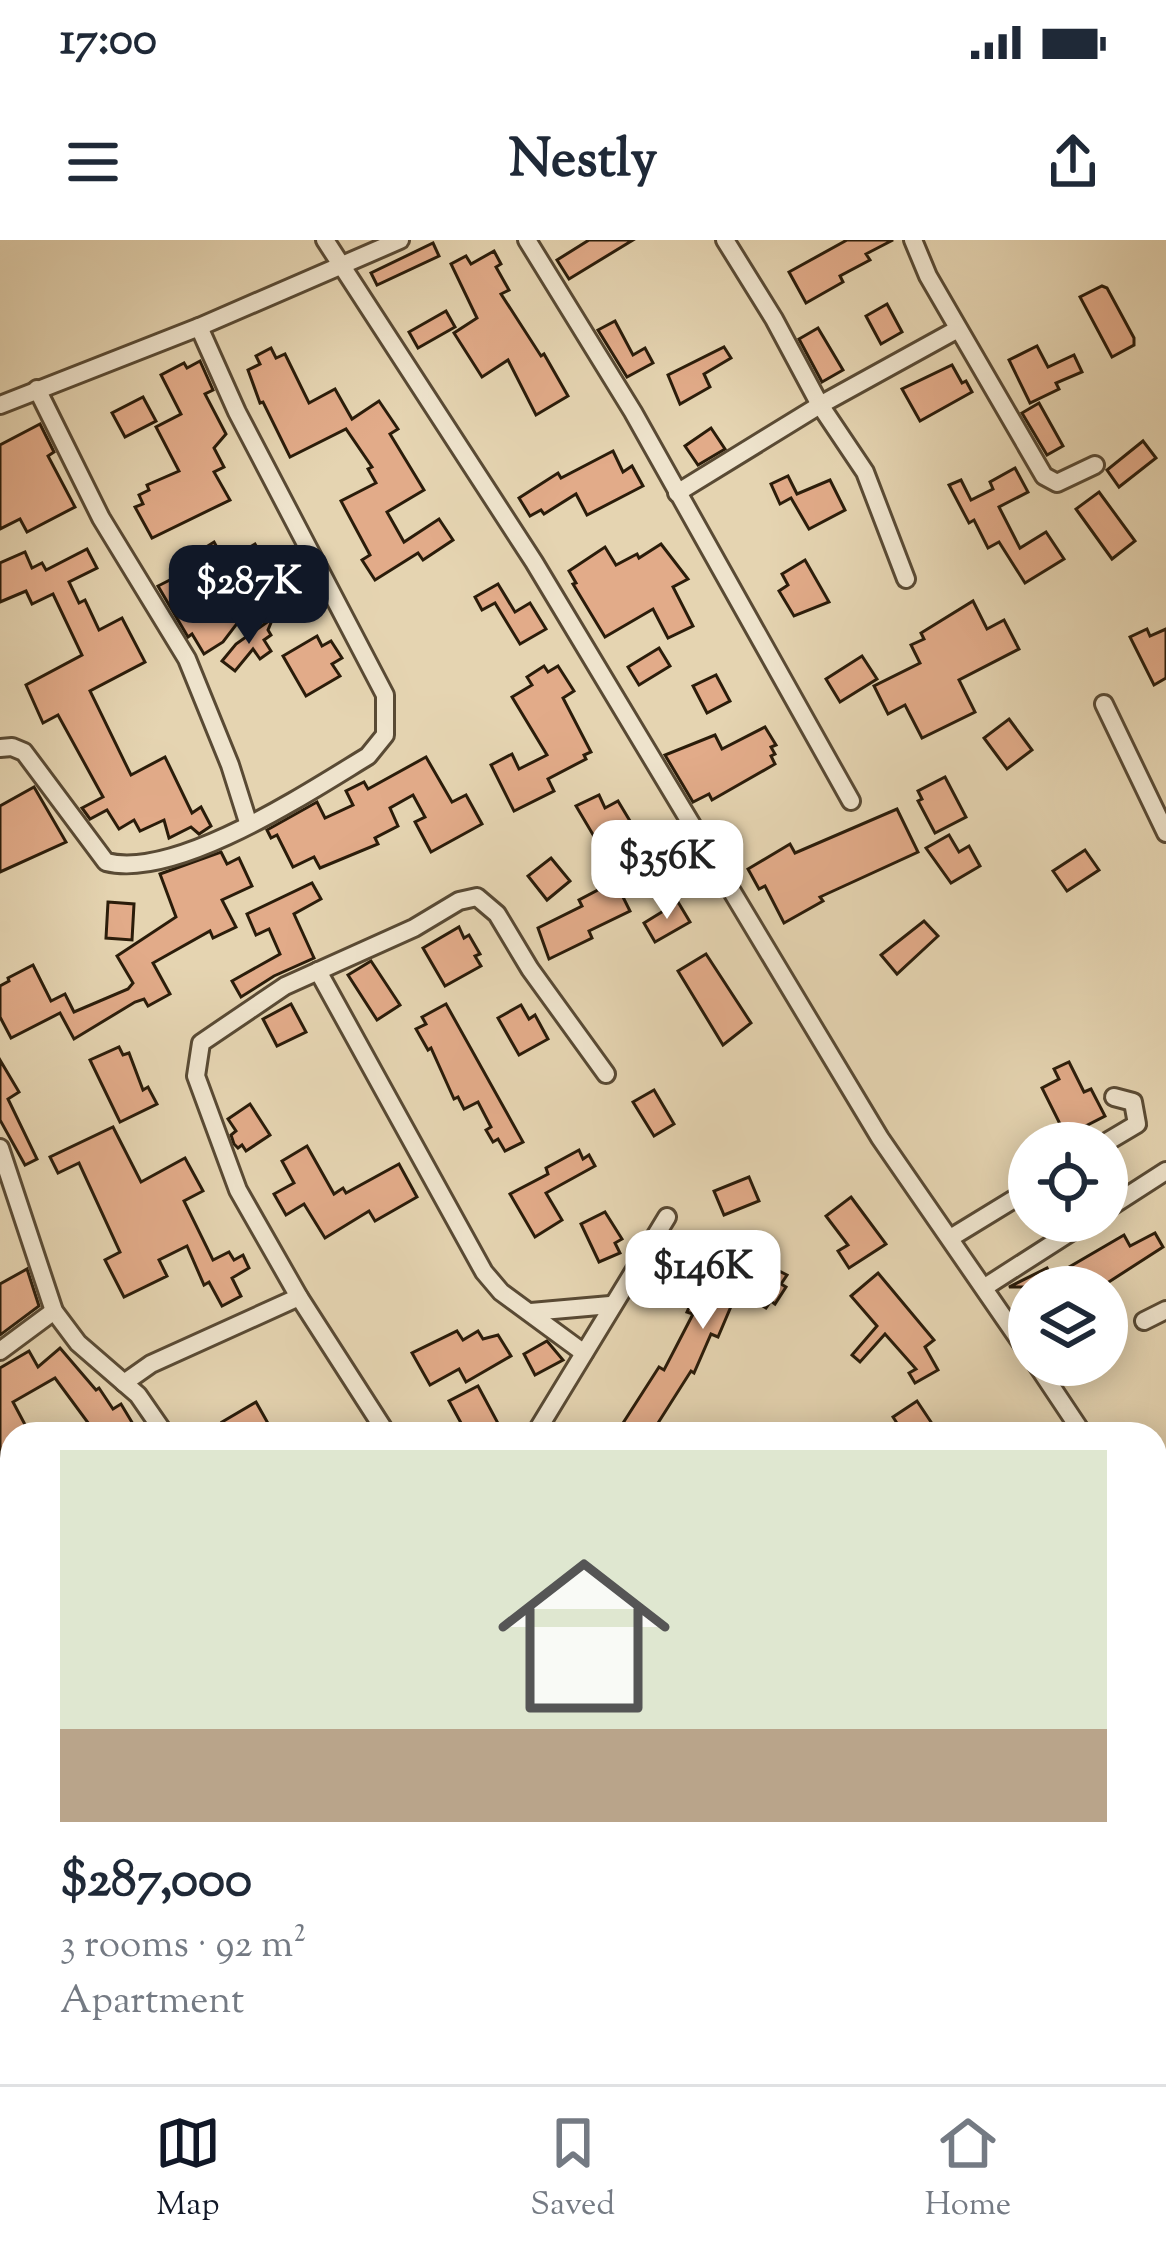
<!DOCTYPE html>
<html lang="en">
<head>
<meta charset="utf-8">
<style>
  body { margin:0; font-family:"Sorts Mill Goudy",serif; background:#f2f2f3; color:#1f2937; height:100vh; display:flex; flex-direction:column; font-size:45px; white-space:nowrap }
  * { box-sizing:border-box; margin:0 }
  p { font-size:39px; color:#747a83 }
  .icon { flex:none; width:66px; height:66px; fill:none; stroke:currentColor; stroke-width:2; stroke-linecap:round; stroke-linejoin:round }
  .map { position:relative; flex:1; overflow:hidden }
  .side { position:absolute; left:0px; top:1182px; width:1167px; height:663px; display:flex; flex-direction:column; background:#fff; border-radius:36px 36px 0 0; box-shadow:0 6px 30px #0003 }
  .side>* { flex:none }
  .buttons { position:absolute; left:1008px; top:882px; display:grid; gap:24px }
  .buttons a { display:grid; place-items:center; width:120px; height:120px; border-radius:50%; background:#fff; box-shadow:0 6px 30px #0003; font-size:60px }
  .price { position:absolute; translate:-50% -102px; padding:0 27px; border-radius:24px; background:#fff; color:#222; font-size:39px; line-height:78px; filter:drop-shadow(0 3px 6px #0008) }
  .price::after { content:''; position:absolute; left:50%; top:72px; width:36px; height:27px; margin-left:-18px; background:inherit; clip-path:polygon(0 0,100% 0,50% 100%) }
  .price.active { background:#111827; color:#fff }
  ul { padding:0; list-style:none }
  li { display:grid; align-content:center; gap:24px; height:636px; padding:0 60px }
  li+li { border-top:3px solid #e0e1e3 }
  li span { display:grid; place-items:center; height:372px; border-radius:0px; color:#555 }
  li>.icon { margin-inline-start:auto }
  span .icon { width:216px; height:216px; fill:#fffc; stroke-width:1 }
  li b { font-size:51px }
  .status { display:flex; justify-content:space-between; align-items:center; height:84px; padding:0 60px; background:#fff; direction:ltr }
  .status svg { height:33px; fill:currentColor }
  header { display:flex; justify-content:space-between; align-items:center; height:156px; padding:0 60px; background:#fff; font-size:54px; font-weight:800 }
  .menu { display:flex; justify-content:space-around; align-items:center; height:168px; border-top:3px solid #e0e1e3; background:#fff; font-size:33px; color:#747a83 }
  .menu a { display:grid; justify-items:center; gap:6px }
  .menu .active { color:#111827 }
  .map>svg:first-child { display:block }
  .building { fill:#e2ab89; stroke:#2a1c0a; stroke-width:3 }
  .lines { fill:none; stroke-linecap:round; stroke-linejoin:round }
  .street-casing { stroke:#594a34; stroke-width:22 }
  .street { stroke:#eee3cc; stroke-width:16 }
</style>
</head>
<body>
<div class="status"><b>17:00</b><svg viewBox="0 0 49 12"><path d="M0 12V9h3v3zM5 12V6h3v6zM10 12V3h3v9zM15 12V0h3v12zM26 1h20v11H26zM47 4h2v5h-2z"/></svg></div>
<header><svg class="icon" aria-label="menu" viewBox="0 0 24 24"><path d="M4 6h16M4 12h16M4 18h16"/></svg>Nestly<svg class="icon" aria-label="share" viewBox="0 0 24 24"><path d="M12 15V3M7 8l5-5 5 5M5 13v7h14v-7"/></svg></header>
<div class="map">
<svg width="1166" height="1844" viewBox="0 0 1166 1844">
  <rect width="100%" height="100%" fill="#e5d4b1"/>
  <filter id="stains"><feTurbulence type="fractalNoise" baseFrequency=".00167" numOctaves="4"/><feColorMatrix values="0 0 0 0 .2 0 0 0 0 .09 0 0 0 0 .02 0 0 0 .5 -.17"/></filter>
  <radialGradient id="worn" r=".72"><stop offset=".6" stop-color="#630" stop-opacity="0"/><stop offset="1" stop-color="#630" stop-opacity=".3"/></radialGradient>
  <!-- building -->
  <g class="building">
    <polygon points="589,0 633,0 569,39 557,20"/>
    <polygon points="847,0 893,0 866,14 870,20 840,36 843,42 806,63 789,32"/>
    <polygon points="433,3 439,16 377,45 371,33"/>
    <polygon points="494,11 501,24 496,27 509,50 501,54 541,116 544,114 568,156 536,175 508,120 482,137 454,93 477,78 451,24 466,16 471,24"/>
    <polygon points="1102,46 1107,48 1134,98 1134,105 1112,117 1080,57"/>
    <polygon points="887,64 902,92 881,104 866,76"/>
    <polygon points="446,71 455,87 418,108 409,92"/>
    <polygon points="615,81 633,115 645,108 653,123 627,137 598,90"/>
    <polygon points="818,88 843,130 822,142 799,99"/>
    <polygon points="1037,106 1048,127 1074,115 1082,132 1056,143 1059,149 1030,163 1009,120"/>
    <polygon points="724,107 731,118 704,134 710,147 680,164 668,135"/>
    <polygon points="271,108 276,118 285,114 309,163 335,149 352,179 379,161 398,189 390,194 424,250 387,272 404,302 439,279 453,300 423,320 418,313 375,340 362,320 370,315 341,261 376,243 368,229 372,227 346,189 290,217 263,162 260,163 248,130 260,124 256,116"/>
    <polygon points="200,121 213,150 205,154 226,194 214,208 224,227 214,232 230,260 152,298 135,267 143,264 139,255 149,250 147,245 179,231 156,187 181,174 161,135 184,123 187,128"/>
    <polygon points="952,125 962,143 966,141 972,152 920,181 902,149"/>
    <polygon points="143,157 156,181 125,197 112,173"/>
    <polygon points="1039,163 1063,206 1047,215 1022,173"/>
    <polygon points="40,184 54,212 48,216 75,267 27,292 20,279 0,289 0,205"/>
    <polygon points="711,188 725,209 698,225 685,206"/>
    <polygon points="1143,201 1156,218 1119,247 1107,230"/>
    <polygon points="613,211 623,232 632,226 643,246 587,275 576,254 544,274 541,270 530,276 519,258 558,233 561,238"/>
    <polygon points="1015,228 1028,252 999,267 1020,308 1046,292 1064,319 1025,343 999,302 988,308 974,280 969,283 949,245 961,240 971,260 993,249 990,242"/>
    <polygon points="788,236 797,254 830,240 845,270 809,289 791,258 780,264 771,244"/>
    <polygon points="1099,252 1135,301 1112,319 1076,269"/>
    <polygon points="214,302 225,322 255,304 271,331 276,327 285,342 255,360 223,402 204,414 192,394 188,397 158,346 209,320 203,309"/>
    <polygon points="661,304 688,339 673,347 693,386 668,398 653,369 605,397 573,344 576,343 569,331 605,307 616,325 637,314 639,318"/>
    <polygon points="87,309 97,328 69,342 79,363 85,360 99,390 122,378 145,422 90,451 131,535 165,517 192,573 201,567 211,586 199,594 191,587 169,598 164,580 140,591 134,580 119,589 107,570 90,579 82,568 103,557 58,475 43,483 26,445 82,415 53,354 32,364 26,351 0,362 0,323 25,312 32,328 42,323 46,330"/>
    <polygon points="805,320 829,362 794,376 779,351 788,345 782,334"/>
    <polygon points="498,344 515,372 530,363 546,389 520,404 495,363 482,370 475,357"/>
    <polygon points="973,361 987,389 1004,380 1019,409 959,440 975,472 922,498 905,465 888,474 874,446 920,423 911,405 924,399 921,393"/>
    <polygon points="273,378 268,390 271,395 264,400 271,411 260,419 253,409 235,431 222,421 236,404"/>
    <polygon points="1147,389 1150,396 1166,389 1166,438 1154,445 1130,397"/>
    <polygon points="317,396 322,406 331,401 342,418 332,424 340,436 306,456 283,416"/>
    <polygon points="659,408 670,426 639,445 628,427"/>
    <polygon points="862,416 877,439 840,462 826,439"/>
    <polygon points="544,426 548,432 558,426 574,451 563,458 591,512 584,515 586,519 548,539 554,551 514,571 491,525 512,514 519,529 547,515 512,457 532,445 527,437"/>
    <polygon points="716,435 730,461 707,473 693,446"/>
    <polygon points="1009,479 1032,510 1007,529 984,498"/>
    <polygon points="765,487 776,505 771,507 775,514 771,516 775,524 712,560 709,554 693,562 665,515 715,495 722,509"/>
    <polygon points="426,517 452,562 466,555 482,584 431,612 415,582 425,577 413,555 390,568 398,586 375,598 378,604 320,628 314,617 293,627 277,595 271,598 267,590 317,562 325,578 353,565 346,551 364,542 368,549"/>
    <polygon points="945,537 966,577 935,593 918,561 922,559 918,551"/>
    <polygon points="34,547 66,602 0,632 0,566"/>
    <polygon points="599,555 605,568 618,561 645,606 611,625 576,566"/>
    <polygon points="897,569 918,612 820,657 823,661 784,683 765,646 759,649 748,629 790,604 795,613"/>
    <polygon points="949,595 959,612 969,606 980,626 951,643 926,608"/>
    <polygon points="1085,610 1099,630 1067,651 1053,631"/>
    <polygon points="221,612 227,624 239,618 252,646 222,660 236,687 213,698 210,691 153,723 170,754 148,766 144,759 135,762 74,799 60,773 11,798 0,777 0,746 9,741 8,738 33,725 51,761 65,754 74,772 128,749 133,743 117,716 176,677 160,634"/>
    <polygon points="551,618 570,641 547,660 528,636"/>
    <polygon points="615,641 630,671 589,691 592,698 549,719 538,688 582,666 579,660"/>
    <polygon points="312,643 321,659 294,674 314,718 274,736 241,757 232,741 280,714 269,689 256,695 247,674"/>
    <polygon points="108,662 134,664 132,700 106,698"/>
    <polygon points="678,662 690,682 655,702 644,683"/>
    <polygon points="924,681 938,696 897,734 881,715"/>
    <polygon points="459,687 464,698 469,695 480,714 475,716 481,726 445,746 423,708"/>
    <polygon points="706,714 751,783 723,805 678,731"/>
    <polygon points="371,721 400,765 377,780 348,735"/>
    <polygon points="291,764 306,792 277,806 263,779"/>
    <polygon points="446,764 523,902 505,911 498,899 493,902 486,890 491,887 478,862 464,869 458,857 454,859 431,808 428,810 416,789 426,784 422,777"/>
    <polygon points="521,765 529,779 535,775 548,799 519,815 498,778"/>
    <polygon points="119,807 123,815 129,813 143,850 148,847 157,864 120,882 90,820"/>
    <polygon points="0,820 19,852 8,859 37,919 25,925 0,880"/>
    <polygon points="1069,822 1084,852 1091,849 1105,876 1066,896 1042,848 1059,839 1054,829"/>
    <polygon points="654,850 674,884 654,896 633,862"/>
    <polygon points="250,864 270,895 246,911 242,905 238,908 234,904 231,895 236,891 228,879"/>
    <polygon points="113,887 141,942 185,918 203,951 184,961 213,1020 229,1012 234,1020 243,1015 249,1028 232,1038 241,1056 222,1066 209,1042 204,1045 187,1006 159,1020 167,1036 124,1057 105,1020 120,1012 79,923 58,933 50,917"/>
    <polygon points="307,906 334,954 343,948 346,953 399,924 417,957 375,981 369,971 325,998 304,964 286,975 274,954 294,943 282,921"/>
    <polygon points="579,910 583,919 589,915 595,926 546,953 562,980 535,997 510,954 548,934 546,928"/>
    <polygon points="749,937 759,961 724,975 714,951"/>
    <polygon points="851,957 886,1004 849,1028 838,1011 848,1005 826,976"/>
    <polygon points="605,972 622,999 615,1003 620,1013 599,1022 581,984"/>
    <polygon points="1155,993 1163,1007 1101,1047 1009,1047 1047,1028 1052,1037 1124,995 1130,1006"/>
    <polygon points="731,1007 787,1035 781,1044 786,1047 775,1064 771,1061 766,1068 738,1050 718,1097 711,1094 694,1133 691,1131 651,1194 616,1194 659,1127 664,1130 693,1074 687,1072 694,1056 698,1059 719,1019 725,1022"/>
    <polygon points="27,1029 39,1066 0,1095 0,1044"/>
    <polygon points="878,1033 934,1100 925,1107 938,1130 915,1143 909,1133 916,1129 885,1094 860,1122 852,1115 877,1086 851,1056"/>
    <polygon points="457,1091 463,1100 478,1091 483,1099 498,1095 511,1116 466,1142 459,1129 430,1145 412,1113"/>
    <polygon points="547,1101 563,1120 535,1135 524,1114"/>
    <polygon points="60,1108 96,1150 99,1148 113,1169 121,1164 139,1194 72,1194 89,1184 55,1138 13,1162 30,1194 12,1194 12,1231 0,1239 0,1128 29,1111 38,1127"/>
    <polygon points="478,1146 500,1187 486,1194 467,1194 449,1161"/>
    <polygon points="917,1161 933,1185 919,1194 904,1194 893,1177"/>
    <polygon points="256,1162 274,1194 229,1194 222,1182"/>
  </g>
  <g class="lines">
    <defs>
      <g id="street">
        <polyline points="325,0 534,322 880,898 1029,1114"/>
        <polyline points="527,0 633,172 851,561"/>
        <polyline points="725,0 774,79 820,165 865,232 906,339"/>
        <polyline points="913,0 928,36 1044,236 1057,243 1095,225"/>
        <polyline points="37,149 101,278 187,419 230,525 248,582"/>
        <polyline points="0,165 199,87 400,0"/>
        <polyline points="677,253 820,165 958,89"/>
        <polyline points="1104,464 1166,593"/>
        <path d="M 0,508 L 12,507 L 24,512 L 106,622 C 176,640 307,553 368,516 L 385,495 L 385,455 L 237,172 L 199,87"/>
        <polyline points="318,731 484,1032 501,1052 584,1113"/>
        <polyline points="1105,903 1137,884 1133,862 1114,857"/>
        <polyline points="0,908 54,1071 78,1103 138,1155 165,1194"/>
        <polyline points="1107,969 1166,931"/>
        <polyline points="952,997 1029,950"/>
        <polyline points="985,1047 1088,981"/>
        <polyline points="531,1072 610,1065"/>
        <polyline points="1144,1081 1166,1070"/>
        <polyline points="0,1111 54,1071"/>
        <polyline points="1037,1125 1083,1194"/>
        <polyline points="124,1143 151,1124 299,1057"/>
        <polyline points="387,1194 299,1057 238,950 196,836 201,803 285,746 414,688 459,661 477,657 497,674 530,729 606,834"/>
        <polyline points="535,1194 667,977"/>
        <polyline points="1155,1304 1166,1325"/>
        <polyline points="0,1308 12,1312"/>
        <polyline points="0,1387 12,1400"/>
        <polyline points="0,1544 12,1550"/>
        <polyline points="0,1676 12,1681"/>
        <polyline points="1155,1733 1166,1752"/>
        <polyline points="315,1833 335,1844"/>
        <polyline points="567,1833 574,1844"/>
        <polyline points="109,1844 112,1833"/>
        <polyline points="1133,1844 1151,1833"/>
      </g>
    </defs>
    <!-- street casing -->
    <use href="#street" class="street-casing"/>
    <!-- street -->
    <use href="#street" class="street"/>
  </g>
  <rect width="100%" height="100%" filter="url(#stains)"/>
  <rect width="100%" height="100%" fill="url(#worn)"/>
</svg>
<div class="buttons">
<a><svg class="icon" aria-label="locate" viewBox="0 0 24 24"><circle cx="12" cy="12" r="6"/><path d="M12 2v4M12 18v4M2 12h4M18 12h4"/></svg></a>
<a><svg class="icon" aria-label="layers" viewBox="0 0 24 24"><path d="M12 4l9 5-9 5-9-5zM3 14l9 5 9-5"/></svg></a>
</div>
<b class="price active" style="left:249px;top:407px">$287K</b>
<b class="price" style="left:667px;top:682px">$356K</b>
<b class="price" style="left:703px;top:1092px">$146K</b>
<section class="side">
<ul>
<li><span style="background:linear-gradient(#dfe7d0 75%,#b9a48a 0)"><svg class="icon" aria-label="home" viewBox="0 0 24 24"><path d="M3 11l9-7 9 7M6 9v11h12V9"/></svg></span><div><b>$287,000</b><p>3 rooms · 92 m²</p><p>Apartment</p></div></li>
</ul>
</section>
</div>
<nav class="menu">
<a class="active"><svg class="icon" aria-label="map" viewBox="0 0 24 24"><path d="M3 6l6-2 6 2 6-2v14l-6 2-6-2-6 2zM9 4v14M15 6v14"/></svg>Map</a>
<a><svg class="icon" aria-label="saved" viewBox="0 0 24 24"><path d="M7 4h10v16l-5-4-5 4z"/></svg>Saved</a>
<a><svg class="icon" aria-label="home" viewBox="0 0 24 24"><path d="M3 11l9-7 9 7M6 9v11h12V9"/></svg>Home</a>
</nav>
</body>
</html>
